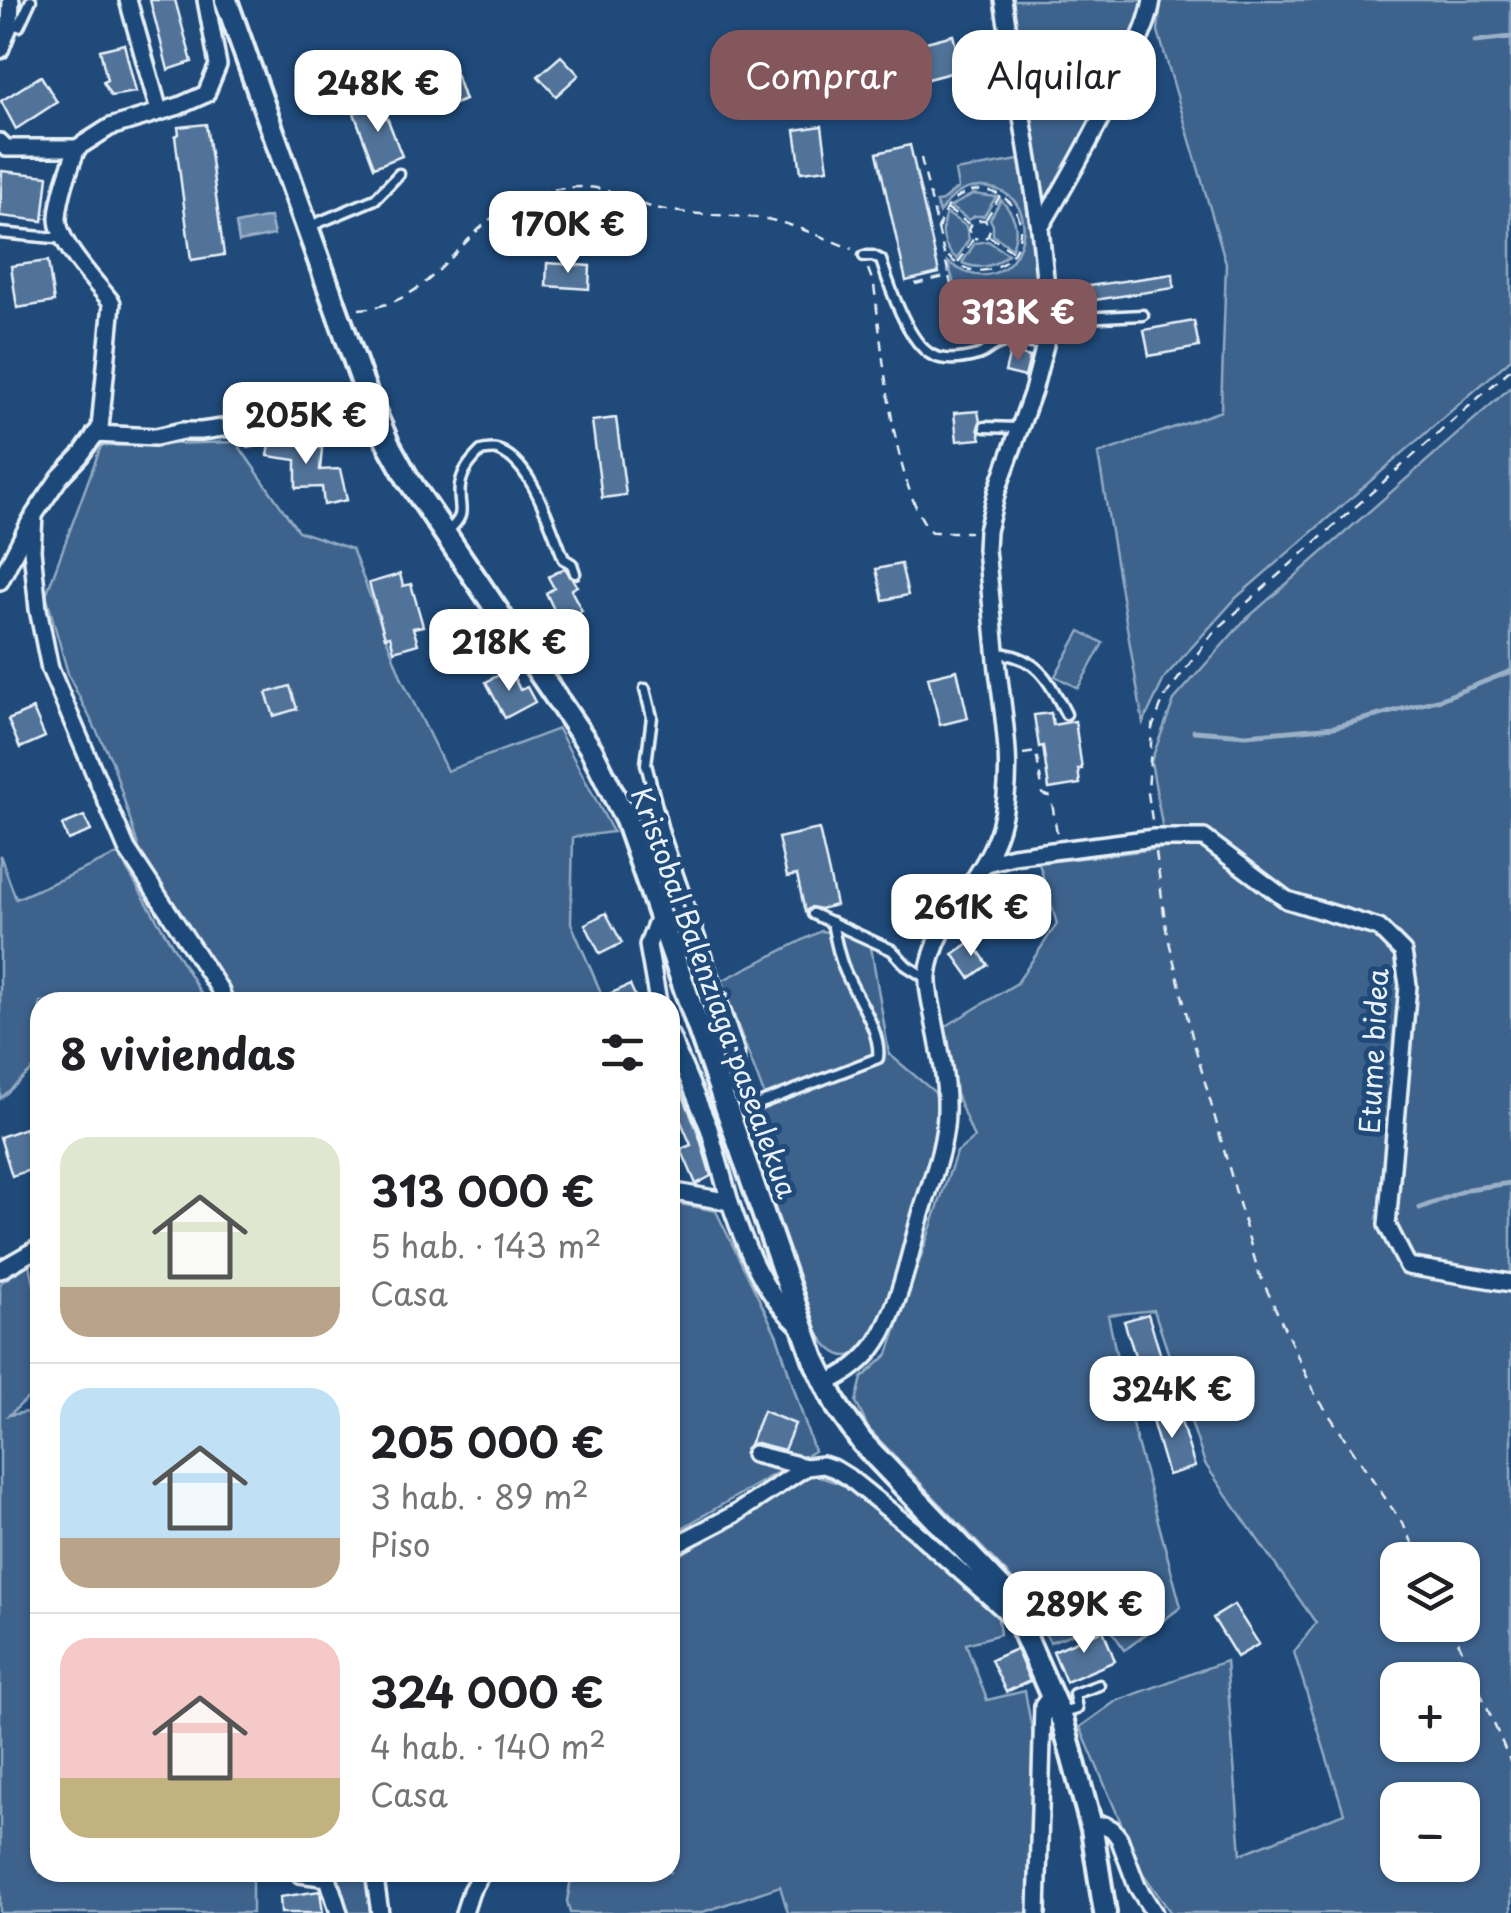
<!DOCTYPE html>
<html lang="es">
<head>
<meta charset="utf-8">
<style>
  body { margin:0; font-family:"Playpen Sans",sans-serif; background:#f6f6f6; color:#202124; height:100vh; display:flex; flex-direction:column; font-size:38px; white-space:nowrap }
  * { box-sizing:border-box; margin:0 }
  p { font-size:32px; color:#757577 }
  .icon { flex:none; width:55px; height:55px; fill:none; stroke:currentColor; stroke-width:2; stroke-linecap:round; stroke-linejoin:round }
  .map { position:relative; flex:1; overflow:hidden }
  .side { position:absolute; left:30px; top:992px; width:650px; height:890px; display:flex; flex-direction:column; background:#fff; border-radius:30px; box-shadow:0 2px 8px #0004 }
  .side>* { flex:none }
  .hud { position:absolute; left:710px; top:30px; width:650px; height:90px; display:flex; gap:20px }
  .tools { position:absolute; left:1380px; top:1542px; display:grid; gap:20px }
  .tools a { display:grid; place-items:center; width:100px; height:100px; border-radius:20px; background:#fff; box-shadow:0 2px 8px #0004; font-size:50px }
  .price { position:absolute; translate:-50% -85px; padding:0 22px; border-radius:20px; background:#fff; color:#222; font-size:32px; line-height:65px; filter:drop-shadow(0 2px 5px #0008) }
  .price::after { content:''; position:absolute; left:50%; top:60px; width:30px; height:22px; margin-left:-15px; background:inherit; clip-path:polygon(0 0,100% 0,50% 100%) }
  .price.selected { background:#84575d; color:#fff }
  ul { padding:0; list-style:none }
  li { display:flex; align-items:center; gap:30px; height:250px; padding:0 30px }
  li+li { border-top:2px solid #e0e0e0 }
  li span { display:grid; place-items:center; flex:none; width:280px; height:200px; border-radius:30px; color:#555 }
  li>.icon { margin-inline-start:auto }
  span .icon { width:120px; height:120px; fill:#fffc; stroke-width:1 }
  li b { font-size:42px }
  h2 { display:flex; justify-content:space-between; align-items:center; height:120px; padding:0 30px; font-size:42px }
  .tag { padding:0 35px; border-radius:30px; background:#fff; box-shadow:0 2px 8px #0004; font-size:35px; line-height:90px }
  .tag.selected { background:#84575d; color:#fff }
  .map>svg:first-child { display:block }
  .green { fill:#3c628c; stroke:#92aac2; stroke-width:2.5; fill-rule:evenodd }
  .water { fill:#6685a7; stroke:#9ab0c7; stroke-width:2.5 }
  .lines { fill:none; stroke-linecap:round; stroke-linejoin:round }
  .stream { stroke:#9ab0c7; stroke-width:5 }
  .building { fill:#517399; stroke:#e8f1f8; stroke-width:2.5 }
  .service-casing { stroke:#e8f1f8; stroke-width:15 }
  .minor-casing { stroke:#e8f1f8; stroke-width:22 }
  .tertiary-casing { stroke:#e8f1f8; stroke-width:28 }
  .path { stroke:#e8f1f8; stroke-width:2.5; stroke-dasharray:10 8; stroke-linecap:butt }
  .service { stroke:#1f4a7a; stroke-width:8 }
  .minor { stroke:#1f4a7a; stroke-width:15 }
  .tertiary { stroke:#1f4a7a; stroke-width:20 }
  .labels { text-anchor:middle; stroke-width:10; stroke-linejoin:round; paint-order:stroke }
  .street-label { font-size:28px; fill:#e8f1f8; stroke:#1f4a7a }
</style>
</head>
<body>
<div class="map">
<svg width="1511" height="1913" viewBox="0 0 1511 1913">
  <rect width="100%" height="100%" fill="#1f4a7a"/>
  <filter id="ink" filterUnits="userSpaceOnUse"><feTurbulence type="fractalNoise" baseFrequency=".01" numOctaves="2"/><feDisplacementMap in="SourceGraphic" scale="20" xChannelSelector="R" yChannelSelector="G"/><feConvolveMatrix kernelMatrix="1 2 1 2 8 2 1 2 1" color-interpolation-filters="sRGB"/></filter>
  <g filter="url(#ink)">
    <!-- green -->
    <g class="green">
      <polygon points="1013,0 1146,0 1144,14 1044,207"/>
      <polygon points="1161,0 1511,0 1511,359 1237,597 1165,677 1143,723 1098,454 1221,411 1226,263 1158,31"/>
      <polygon points="1003,74 1010,112 990,116 983,77"/>
      <path d="M 1019,160 L 1036,265 L 1040,321 L 1038,332 L 1032,333 L 1029,330 L 1027,319 L 965,325 L 948,262 C 1018,315 1058,192 983,187 C 962,186 950,197 939,213 L 936,202 L 942,201 L 958,188 L 955,171 Z"/>
      <polygon points="973,194 996,197 984,216 975,216 969,220 950,207"/>
      <path d="M 1001,200 C 1015,215 1020,228 1012,248 L 993,235 L 993,225 L 990,219 Z"/>
      <path d="M 946,213 L 966,226 L 969,239 L 957,259 C 942,247 940,230 946,213 Z"/>
      <path d="M 988,241 L 1008,254 C 995,267 979,270 962,263 L 975,243 Z"/>
      <path d="M 1511,387 L 1511,1913 L 1171,1913 L 1142,1872 L 1080,1727 L 1116,1701 L 1226,1661 L 1241,1854 L 1344,1813 L 1294,1652 L 1316,1623 L 1205,1464 L 1154,1310 L 1108,1315 L 1127,1405 L 1181,1607 L 1125,1650 L 1105,1622 L 1050,1642 L 1015,1582 L 868,1428 L 856,1402 L 862,1378 L 888,1354 L 956,1153 L 974,1138 L 954,1089 L 943,1028 L 1017,983 L 1057,924 L 1039,863 L 1166,848 L 1151,761 L 1174,700 L 1243,622 ZM 1398,1560 L 1462,1560 L 1462,1625 L 1398,1625 ZM 1398,1680 L 1462,1680 L 1462,1745 L 1398,1745 ZM 1398,1800 L 1462,1800 L 1462,1865 L 1398,1865 Z"/>
      <polygon points="236,442 298,531 352,549 402,679 447,771 558,729 613,832 573,837 571,923 605,1002 234,1002 229,990 139,849 112,761 69,677 46,595 101,446"/>
      <polygon points="1080,631 1103,643 1078,688 1055,676"/>
      <polygon points="118,854 206,1002 40,1002 40,1063 0,1099 0,855 16,899"/>
      <path d="M 821,931 L 842,934 L 871,947 L 889,1054 L 938,1095 L 938,1117 L 932,1153 L 881,1320 C 865,1354 844,1374 818,1333 L 742,1117 L 768,1105 L 721,981 Z"/>
      <polygon points="670,1202 716,1211 777,1336 814,1451 670,1535"/>
      <polygon points="30,1264 40,1314 40,1387 9,1415 40,1410 40,1872 252,1873 252,1913 0,1913 0,1283"/>
      <polygon points="811,1474 841,1484 897,1525 997,1612 1000,1634 966,1644 987,1700 1025,1691 1036,1753 1030,1913 788,1913 780,1886 700,1913 570,1913 567,1901 572,1873 670,1872 670,1561"/>
      <polygon points="332,1873 367,1873 373,1913 345,1913"/>
    </g>
    <!-- water -->
    <polygon class="water" points="270,217 274,235 239,242 236,224"/>
    <g class="lines">
      <!-- stream -->
      <g class="stream">
        <polyline points="1475,41 1511,37"/>
        <polyline points="1194,731 1246,735 1334,727 1441,699 1511,671"/>
        <polyline points="1420,1208 1468,1189 1511,1183"/>
      </g>
    </g>
    <!-- building -->
    <g class="building">
      <polygon points="150,0 175,0 192,62 168,70"/>
      <polygon points="953,35 962,70 893,88 884,53"/>
      <polygon points="124,44 136,92 111,96 103,82 107,80 100,50"/>
      <polygon points="561,56 579,75 556,96 538,76"/>
      <polygon points="453,66 465,100 437,111 425,77"/>
      <polygon points="41,76 57,102 16,129 1,101"/>
      <polygon points="381,102 402,156 374,167 354,113"/>
      <polygon points="206,124 224,255 191,260 175,136 179,134 178,127"/>
      <polygon points="822,126 828,169 801,172 795,130"/>
      <polygon points="910,145 939,273 906,281 877,153"/>
      <polygon points="2,171 48,176 43,221 0,216"/>
      <polygon points="48,261 54,302 17,308 11,266"/>
      <polygon points="547,263 590,266 589,289 546,286"/>
      <polygon points="1173,274 1174,288 1088,301 1088,286"/>
      <polygon points="1194,321 1199,347 1149,356 1144,330"/>
      <polygon points="1010,352 1030,357 1025,377 1005,372"/>
      <polygon points="978,411 980,422 978,428 981,439 957,441 954,413"/>
      <polygon points="616,418 626,495 602,498 592,421"/>
      <polygon points="246,436 285,438 295,441 295,444 322,448 320,470 340,469 347,500 324,505 322,487 296,488 296,460 268,456 270,443 248,448"/>
      <polygon points="901,564 908,595 883,600 876,569"/>
      <polygon points="565,568 577,586 571,590 582,611 560,622 546,593 554,588 548,577"/>
      <polygon points="400,574 403,586 411,584 423,626 413,628 418,644 394,651 390,636 385,637 369,583"/>
      <polygon points="510,669 520,690 527,687 535,702 505,718 486,682"/>
      <polygon points="957,670 968,718 940,725 928,677"/>
      <polygon points="290,686 297,709 274,716 266,693"/>
      <polygon points="33,709 45,737 20,748 8,720"/>
      <polygon points="1051,713 1053,725 1075,721 1082,769 1078,769 1080,784 1049,789 1043,746 1039,747 1034,715"/>
      <polygon points="84,816 91,831 68,840 62,825"/>
      <polygon points="819,829 836,905 820,909 811,907 805,912 797,875 787,877 778,838"/>
      <polygon points="606,913 622,943 600,954 585,924"/>
      <polygon points="972,941 988,965 970,978 953,954"/>
      <polygon points="630,985 638,1002 590,1002"/>
      <polygon points="682,1093 698,1132 711,1176 696,1184 681,1149 691,1145 671,1098"/>
      <polygon points="25,1128 39,1167 12,1176 0,1137"/>
      <polygon points="1148,1314 1168,1379 1145,1387 1124,1321"/>
      <polygon points="1176,1406 1195,1467 1168,1475 1150,1414"/>
      <polygon points="763,1411 795,1424 784,1450 757,1443 750,1444"/>
      <polygon points="1234,1605 1259,1644 1237,1657 1213,1618"/>
      <polygon points="1103,1630 1115,1661 1066,1682 1053,1651"/>
      <polygon points="1016,1649 1030,1681 1006,1692 991,1660"/>
      <polygon points="320,1891 323,1913 281,1913 280,1897"/>
    </g>
    <g class="lines">
      <defs>
        <g id="service">
          <polyline points="10,24 19,26 31,0"/>
          <polyline points="308,227 375,199 399,174"/>
          <polyline points="0,233 65,239"/>
          <path d="M 864,256 L 873,256 L 881,260 C 889,285 908,343 932,355 C 945,362 964,359 978,355 C 985,353 991,346 998,344 C 1012,339 1031,343 1045,345"/>
          <polyline points="1049,317 1080,318 1143,315"/>
          <polyline points="985,427 1019,428"/>
          <path d="M 448,531 C 469,512 457,509 460,486 C 462,471 471,461 481,451 C 484,450 494,449 497,450 C 532,460 551,529 564,559 L 572,564 L 575,573"/>
          <path d="M 997,653 C 1038,656 1049,681 1066,714"/>
          <path d="M 645,689 L 652,717 L 646,764 L 664,834 L 739,1051 L 738,1096 L 744,1106 L 751,1107 L 878,1058 C 882,1031 854,994 844,969 C 838,954 835,938 832,922"/>
          <polyline points="813,914 892,950 907,966 928,979"/>
          <polyline points="1060,1713 1077,1709 1074,1694 1099,1685"/>
        </g>
        <g id="minor">
          <polyline points="128,0 159,111"/>
          <polyline points="0,50 10,24 11,0"/>
          <polyline points="0,142 6,148 77,148 110,127 179,106 206,94 218,65 206,0"/>
          <path d="M 77,148 C 69,170 60,193 58,217 C 57,243 96,282 112,303 L 100,428 L 80,456 L 60,477 L 34,515 L 32,550 L 38,609 L 50,669 L 127,849 L 220,990 L 225,1002"/>
          <path d="M 1040,228 C 1070,177 1099,126 1124,72 C 1135,48 1148,26 1152,0"/>
          <polyline points="95,434 156,437 182,431 201,431 244,425 287,427 313,434 329,431 347,419 373,411"/>
          <polyline points="0,581 30,522"/>
          <polyline points="986,863 1013,856 1154,838 1204,838 1287,900 1379,928 1403,952 1408,985 1387,1225 1408,1266 1511,1283"/>
          <polyline points="658,1002 648,945 660,913"/>
          <polyline points="670,1035 709,1128 730,1202 670,1191"/>
          <path d="M 730,1202 C 746,1249 764,1296 803,1329"/>
          <polyline points="0,1270 40,1247"/>
          <path d="M 825,1384 C 847,1374 864,1362 877,1342 C 899,1309 910,1252 921,1214 C 931,1181 946,1145 946,1111 C 947,1078 939,1046 933,1014 C 931,1002 927,988 928,976 C 934,920 984,881 1000,827 C 1015,776 1004,721 998,670 C 994,629 990,589 986,549 L 987,531 L 997,491 L 1033,391 L 1045,345 L 1049,317 L 1040,228 L 1003,0"/>
          <polyline points="754,1454 806,1467"/>
          <polyline points="670,1548 735,1514 806,1467 823,1465 835,1469 848,1477 915,1531 1013,1618"/>
          <polyline points="1092,1829 1104,1825 1112,1829 1119,1838 1137,1886 1154,1913"/>
          <polyline points="300,1872 300,1874 328,1878 339,1913"/>
          <polyline points="374,1872 380,1913"/>
          <polyline points="464,1913 471,1891 482,1872"/>
          <polyline points="1037,1913 1043,1706 1052,1694"/>
        </g>
        <polyline id="tertiary" points="226,0 367,395 388,443 408,479 591,749 626,820 814,1359 838,1408 862,1442 1007,1594 1063,1722 1092,1829 1105,1913"/>
      </defs>
      <!-- service casing -->
      <use href="#service" class="service-casing"/>
      <!-- minor casing -->
      <use href="#minor" class="minor-casing"/>
      <!-- tertiary casing -->
      <use href="#tertiary" class="tertiary-casing"/>
      <!-- path -->
      <g class="path">
        <polyline points="921,158 949,275"/>
        <polyline points="947,209 969,224"/>
        <polyline points="986,219 1000,196"/>
        <path d="M 938,231 C 950,165 1035,187 1018,243 C 1014,256 1004,265 991,269 C 971,275 956,266 943,251"/>
        <polyline points="989,236 1012,251"/>
        <polyline points="958,263 974,238 969,230 971,225 975,220 985,220 990,229 988,236 983,239 974,238"/>
        <path d="M 868,269 L 874,285 C 882,346 893,488 931,532 L 970,532"/>
        <polyline points="915,284 949,276 961,327 967,329 1025,322 1026,331"/>
        <path d="M 359,309 C 431,305 453,241 506,208 C 528,194 560,186 586,187 C 610,188 629,201 651,207 C 688,216 728,214 765,219 C 788,222 830,240 852,249"/>
        <polyline points="1023,754 1036,752 1043,794 1051,797 1057,833"/>
        <polyline points="1152,820 1148,793 1152,728 1165,696 1214,632 1511,369"/>
        <polyline points="1156,852 1166,929 1192,1036 1258,1271 1315,1394 1404,1526 1421,1560"/>
        <polyline points="1451,1625 1511,1763"/>
      </g>
      <!-- service -->
      <use href="#service" class="service"/>
      <!-- minor -->
      <use href="#minor" class="minor"/>
      <!-- tertiary -->
      <use href="#tertiary" class="tertiary"/>
    </g>
  </g>
  <g class="labels">
    <!-- street labels -->
    <g class="street-label">
      <text transform="translate(714 993) rotate(70)" y="10">Kristobal Balenziaga pasealekua</text>
      <text transform="translate(1374 1051) rotate(-87)" y="10">Etume bidea</text>
    </g>
  </g>
</svg>
<div class="tools">
<a><svg class="icon" aria-label="layers" viewBox="0 0 24 24"><path d="M12 4l9 5-9 5-9-5zM3 14l9 5 9-5"/></svg></a>
<a>+</a>
<a>−</a>
</div>
<b class="price" style="left:378px;top:135px">248K €</b>
<b class="price" style="left:568px;top:276px">170K €</b>
<b class="price selected" style="left:1018px;top:364px">313K €</b>
<b class="price" style="left:306px;top:467px">205K €</b>
<b class="price" style="left:509px;top:694px">218K €</b>
<b class="price" style="left:971px;top:959px">261K €</b>
<b class="price" style="left:1172px;top:1441px">324K €</b>
<b class="price" style="left:1084px;top:1656px">289K €</b>
<div class="hud">
<a class="tag selected">Comprar</a>
<a class="tag">Alquilar</a>
</div>
<section class="side">
<h2>8 viviendas<svg class="icon" aria-label="filters" viewBox="0 0 24 24"><path d="M4 7h16M4 17h16"/><circle cx="9" cy="7" r="2"/><circle cx="15" cy="17" r="2"/></svg></h2>
<ul>
<li><span style="background:linear-gradient(#dfe7d0 75%,#b9a48a 0)"><svg class="icon" aria-label="home" viewBox="0 0 24 24"><path d="M3 11l9-7 9 7M6 9v11h12V9"/></svg></span><div><b>313 000 €</b><p>5 hab. · 143 m²</p><p>Casa</p></div></li>
<li><span style="background:linear-gradient(#bfe0f5 75%,#b9a48a 0)"><svg class="icon" aria-label="home" viewBox="0 0 24 24"><path d="M3 11l9-7 9 7M6 9v11h12V9"/></svg></span><div><b>205 000 €</b><p>3 hab. · 89 m²</p><p>Piso</p></div></li>
<li><span style="background:linear-gradient(#f6c9c9 70%,#c2b280 0)"><svg class="icon" aria-label="home" viewBox="0 0 24 24"><path d="M3 11l9-7 9 7M6 9v11h12V9"/></svg></span><div><b>324 000 €</b><p>4 hab. · 140 m²</p><p>Casa</p></div></li>
</ul>
</section>
</div>
</body>
</html>
